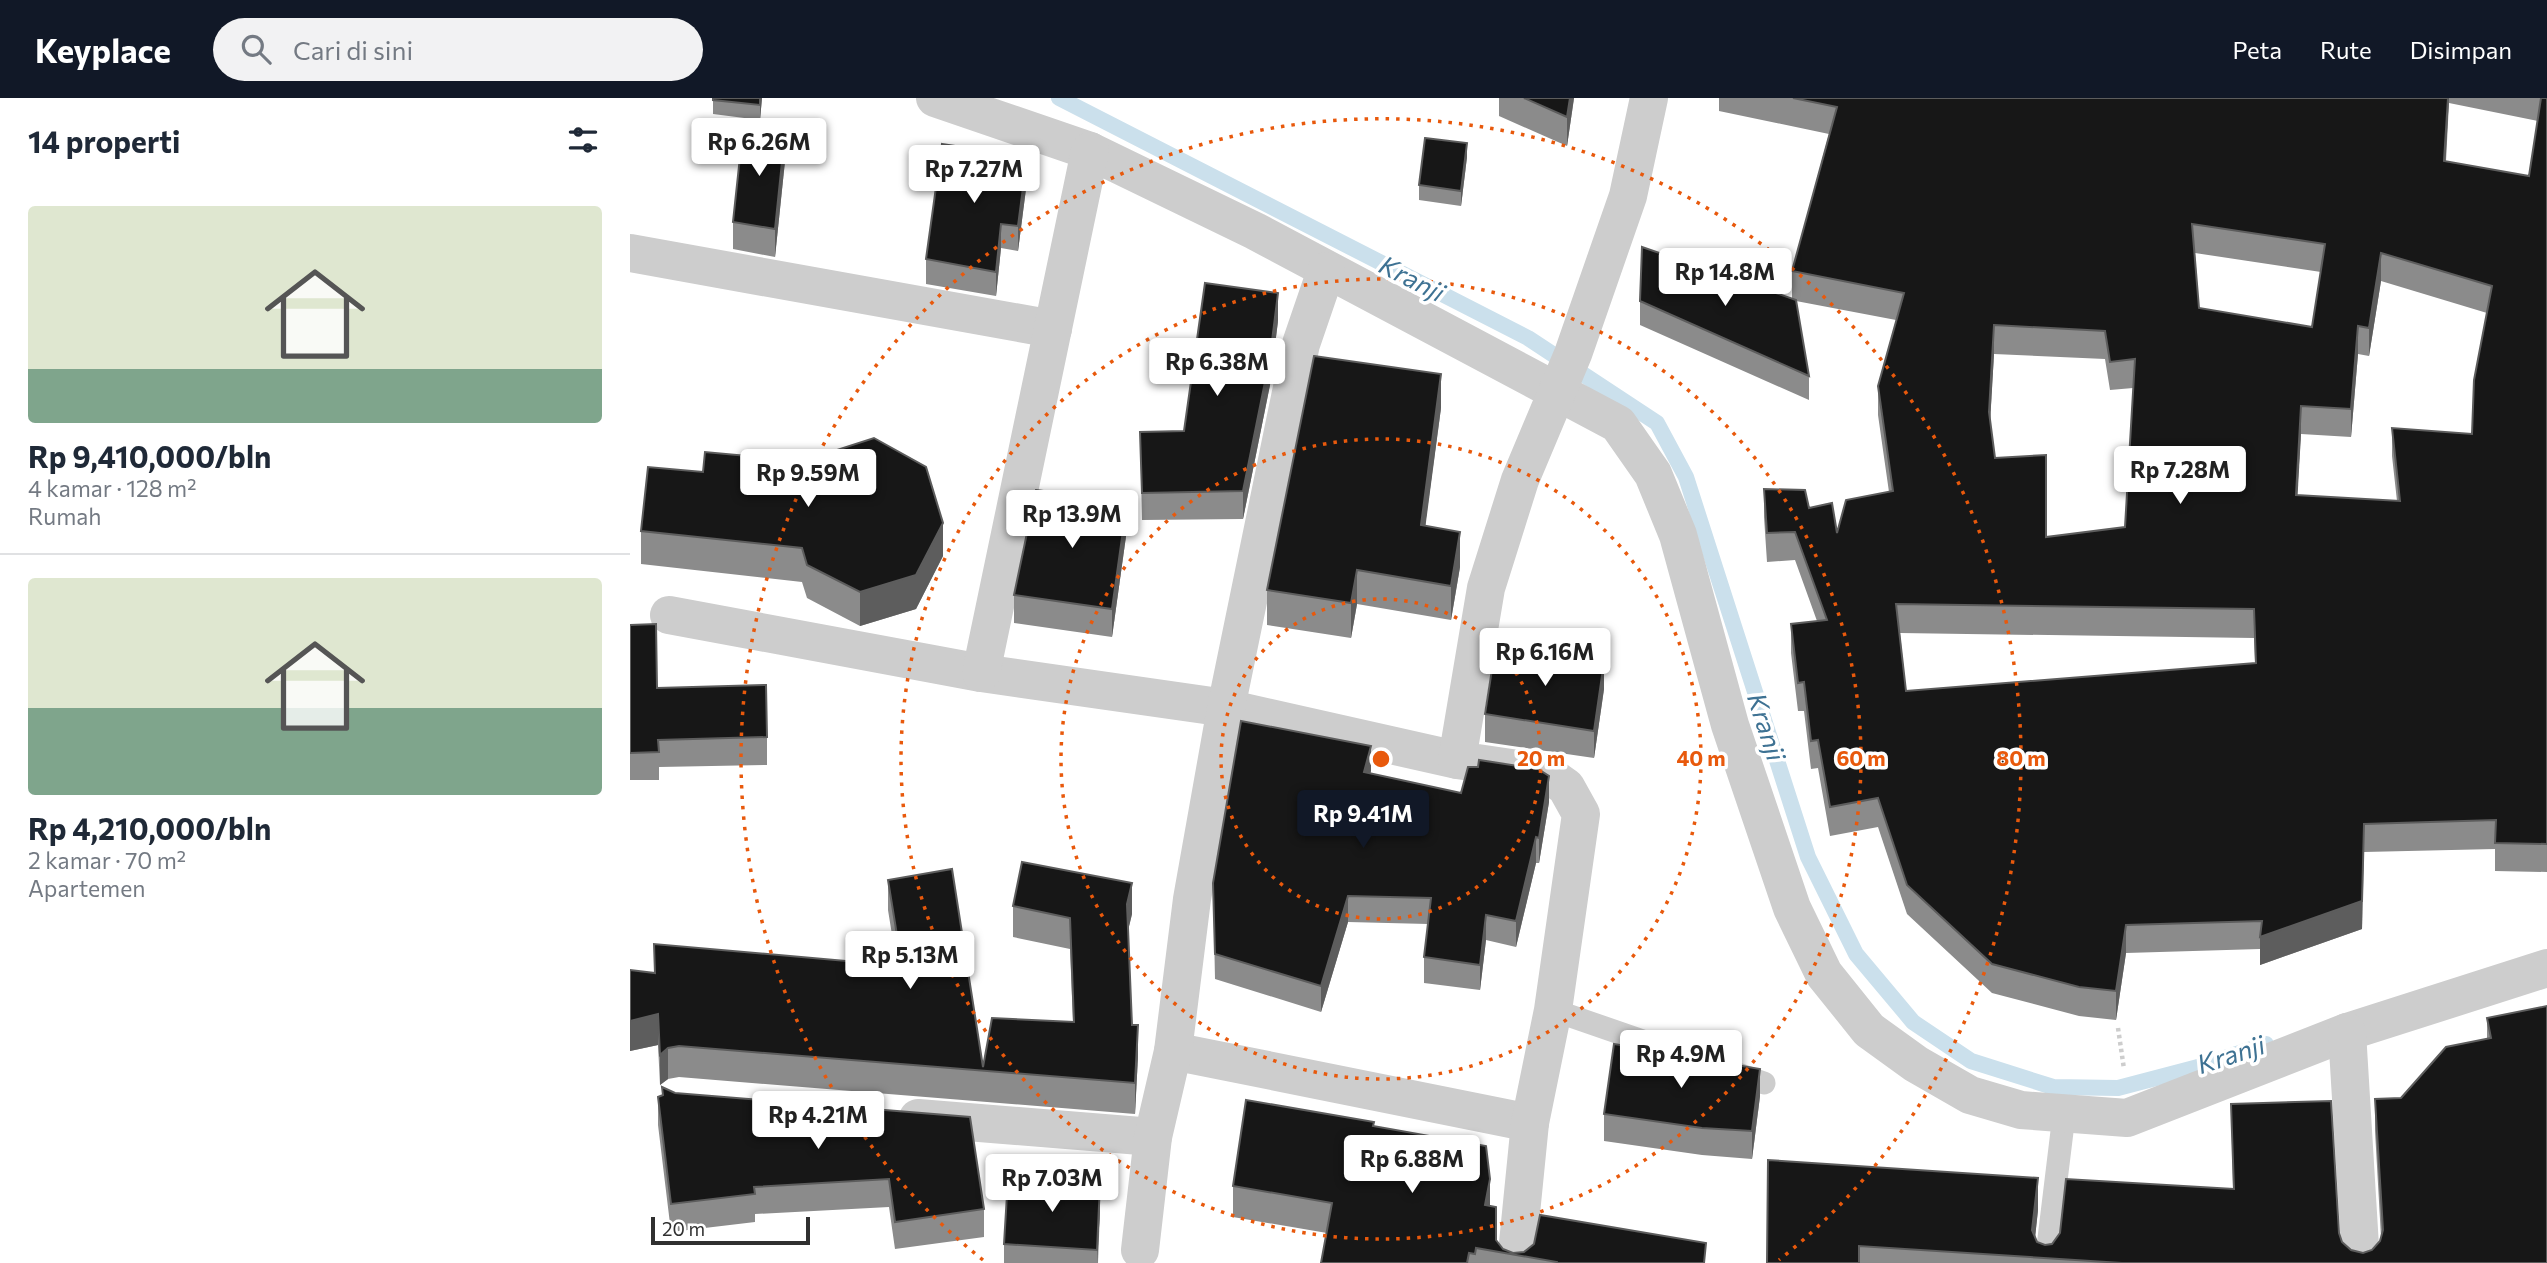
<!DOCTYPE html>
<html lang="id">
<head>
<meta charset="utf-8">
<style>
  body { margin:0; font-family:Commissioner,sans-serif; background:#f2f2f3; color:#1f2937; height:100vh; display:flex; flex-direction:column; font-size:26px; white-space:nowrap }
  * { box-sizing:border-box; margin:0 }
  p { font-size:23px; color:#747a83 }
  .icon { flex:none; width:38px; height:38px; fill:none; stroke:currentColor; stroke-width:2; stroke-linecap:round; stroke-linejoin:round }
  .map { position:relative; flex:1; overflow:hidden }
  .sheet { display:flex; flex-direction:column; background:#fff; width:630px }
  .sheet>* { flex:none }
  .scale { position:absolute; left:21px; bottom:18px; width:159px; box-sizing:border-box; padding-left:7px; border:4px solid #303030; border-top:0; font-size:19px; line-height:24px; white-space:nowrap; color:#303030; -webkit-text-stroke:5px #fff; paint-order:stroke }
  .price { position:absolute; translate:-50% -60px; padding:0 16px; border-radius:7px; background:#fff; color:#222; font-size:23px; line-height:46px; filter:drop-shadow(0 2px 4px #0008) }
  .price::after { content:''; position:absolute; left:50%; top:42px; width:21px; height:16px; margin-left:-10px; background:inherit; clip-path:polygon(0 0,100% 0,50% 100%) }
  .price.active { background:#111827; color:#fff }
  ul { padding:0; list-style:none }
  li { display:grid; align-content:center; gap:14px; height:371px; padding:0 28px }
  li+li { border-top:2px solid #e0e1e3 }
  li span { display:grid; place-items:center; height:217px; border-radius:7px; color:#555 }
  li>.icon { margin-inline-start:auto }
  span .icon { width:126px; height:126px; fill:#fffc; stroke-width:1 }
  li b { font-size:30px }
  h2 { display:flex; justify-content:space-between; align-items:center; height:84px; padding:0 28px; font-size:30px }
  header { display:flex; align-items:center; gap:42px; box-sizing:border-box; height:98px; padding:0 35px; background:#111827; color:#fff }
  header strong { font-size:33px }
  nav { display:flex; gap:38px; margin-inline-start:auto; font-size:24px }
  .search { width:490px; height:63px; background:#f2f2f3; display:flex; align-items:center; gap:18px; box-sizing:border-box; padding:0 24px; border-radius:38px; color:#747a83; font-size:26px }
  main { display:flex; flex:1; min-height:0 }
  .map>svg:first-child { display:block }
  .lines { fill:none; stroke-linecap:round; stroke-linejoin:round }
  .stream { stroke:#cbe0ec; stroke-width:16 }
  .path { stroke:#cdcdcd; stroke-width:4.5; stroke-dasharray:3.5 3.5; stroke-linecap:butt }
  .service { stroke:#cdcdcd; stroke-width:23 }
  .minor { stroke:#cdcdcd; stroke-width:38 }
  .wall { fill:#8b8b8b; fill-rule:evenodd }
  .shaded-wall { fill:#5d5d5d }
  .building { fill:#171717; stroke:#5d5d5d; stroke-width:2; fill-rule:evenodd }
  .ring { fill:none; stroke:#e8590c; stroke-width:3.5; stroke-dasharray:3.5 7 }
  .labels { text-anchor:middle; stroke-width:7; stroke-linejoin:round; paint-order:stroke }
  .water-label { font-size:26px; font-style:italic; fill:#3e7293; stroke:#fff }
  .centre { fill:#e8590c; stroke:#fff; stroke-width:3.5 }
  .ring-label { font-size:21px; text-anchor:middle; font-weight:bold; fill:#e8590c; stroke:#fff; stroke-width:7; stroke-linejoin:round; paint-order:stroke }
</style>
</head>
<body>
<header>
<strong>Keyplace</strong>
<div class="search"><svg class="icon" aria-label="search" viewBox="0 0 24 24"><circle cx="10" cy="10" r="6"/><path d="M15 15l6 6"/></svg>Cari di sini</div>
<nav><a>Peta</a><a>Rute</a><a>Disimpan</a></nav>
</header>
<main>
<section class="sheet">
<h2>14 properti<svg class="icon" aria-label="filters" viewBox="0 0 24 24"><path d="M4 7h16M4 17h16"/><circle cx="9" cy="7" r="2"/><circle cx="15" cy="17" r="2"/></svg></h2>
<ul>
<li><span style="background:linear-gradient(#dfe7d0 75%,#7fa58c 0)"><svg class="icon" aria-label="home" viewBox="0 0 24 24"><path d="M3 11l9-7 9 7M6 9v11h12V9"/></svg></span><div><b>Rp 9,410,000/bln</b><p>4 kamar · 128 m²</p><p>Rumah</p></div></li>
<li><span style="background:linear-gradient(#dfe7d0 60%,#7fa58c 0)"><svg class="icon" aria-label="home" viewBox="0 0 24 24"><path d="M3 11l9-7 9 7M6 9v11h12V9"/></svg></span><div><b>Rp 4,210,000/bln</b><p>2 kamar · 70 m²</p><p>Apartemen</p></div></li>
</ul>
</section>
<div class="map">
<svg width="1917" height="1165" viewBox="0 0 1917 1165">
  <rect width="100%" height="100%" fill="#fff"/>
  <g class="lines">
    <!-- stream -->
    <polyline class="stream" points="429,0 898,240 1027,325 1056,379 1178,759 1226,856 1283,924 1341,963 1423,989 1488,990 1568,969 1636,946"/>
    <!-- path -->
    <polyline class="path" points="1488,930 1494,971"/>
    <!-- service -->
    <g class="service">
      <polyline points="923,912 1134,985"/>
      <polyline points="1416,1165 1434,1017"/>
    </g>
    <!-- minor -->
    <g class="minor">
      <polyline points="305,0 460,53 625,133 988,326 1023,376 1048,437 1100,627 1162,810 1194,876 1239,932 1286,966 1340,997 1391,1012 1497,1020 1717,934 1917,870"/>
      <polyline points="0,155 423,231"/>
      <polyline points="39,517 351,575 596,610 827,662"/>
      <polyline points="351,575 460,53"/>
      <polyline points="1717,934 1731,1165"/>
      <polyline points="543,953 900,1025"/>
      <polyline points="288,1020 523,1039"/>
      <polyline points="510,1152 523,1039 543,953 562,801 596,610 671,246 696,173"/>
      <polyline points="886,1165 900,1025 923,912 951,716 936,689 916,675 827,662 856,490 890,382 943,256 998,98 1019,0"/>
    </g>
  </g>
  <!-- wall -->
  <g class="wall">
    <polygon points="83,0 132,0 130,22 83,16"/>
    <polygon points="869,0 944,0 937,48 869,18"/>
    <path d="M 1089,0 L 1917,0 L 1917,774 L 1865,773 L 1865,751 L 1734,754 L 1732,831 L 1630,867 L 1630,851 L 1496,855 L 1486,922 L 1449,918 L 1362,895 L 1277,816 L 1248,729 L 1200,738 L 1188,670 L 1181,671 L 1174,613 L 1168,613 L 1161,555 L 1161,526 L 1187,523 L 1165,462 L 1137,464 L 1134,419 L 1134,391 L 1179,410 L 1207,435 L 1259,394 L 1248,317 L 1248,288 L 1266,222 L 1166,203 L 1179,278 L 1179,302 L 1010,227 L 1010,203 L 1162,200 L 1162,173 L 1199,36 L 1089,13 ZM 1819,5 L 1908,23 L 1899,78 L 1816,63 ZM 1565,155 L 1691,174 L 1682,229 L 1569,210 ZM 1751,183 L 1857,215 L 1842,336 L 1762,330 L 1762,358 L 1767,403 L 1667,397 L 1671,336 L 1721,339 L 1728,256 L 1739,258 ZM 1364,256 L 1475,261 L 1480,292 L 1503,290 L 1495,429 L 1416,439 L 1365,360 L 1360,323 ZM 1270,535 L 1624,540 L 1625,565 L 1276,593 Z"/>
    <polygon points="837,59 831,108 789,102 789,87"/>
    <polygon points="155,63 145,159 103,151 103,124"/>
    <polygon points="397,83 388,153 371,150 366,198 296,186 296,161"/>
    <polygon points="648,223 640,287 613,421 512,422 510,334 554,333"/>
    <polygon points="811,310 795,428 830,469 821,522 727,506 721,540 637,527 637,492"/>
    <polygon points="73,374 313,458 286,511 230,528 177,500 172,484 11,466 11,433"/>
    <polygon points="497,431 482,539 384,525 384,497"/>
    <polygon points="0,527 27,590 137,639 137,667 29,669 29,682 0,682"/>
    <polygon points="974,591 964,660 855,644 855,616"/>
    <polygon points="741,673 740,675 831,695 919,704 909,765 906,765 886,849 856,842 850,892 794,885 794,859 798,826 718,824 691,914 585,881 583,785"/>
    <polygon points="258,782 353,969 443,924 440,851 383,839 383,808 502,816 498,832 502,927 508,958 505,1016 49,979 38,981 30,987 28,947 0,953 0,872 24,875 24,846 267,868 258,812"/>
    <polygon points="1857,920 1917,1165 1137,1165 1408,1112 1405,1139 1407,1144 1415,1147 1603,1090 1601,1006 1709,1135 1712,1144 1721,1152 1733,1155 1742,1152 1750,1143 1751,1139 1745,1033 1745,1001 1771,1000 1857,941"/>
    <polygon points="45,995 354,1111 354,1139 265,1151 259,1109 125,1116 125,1124 41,1134 28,1027 28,999"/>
    <polygon points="1130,998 1122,1061 1072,1057 974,1043 974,1016"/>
    <polygon points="744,1028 860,1108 866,1143 873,1151 883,1155 1076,1165 691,1165 697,1135 603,1119 603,1088"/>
    <polygon points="470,1113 468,1165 374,1165 374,1146"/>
  </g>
  <!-- shaded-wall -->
  <g class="shaded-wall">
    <polygon points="130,0 132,0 130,22"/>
    <polygon points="940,0 944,0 937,48 937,19"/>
    <polygon points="1818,0 1819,0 1814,91 1814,63"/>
    <polygon points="155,35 155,63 145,159 145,131"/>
    <polygon points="837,45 837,59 831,108 831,93"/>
    <polygon points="397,59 397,83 388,153 388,128"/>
    <polygon points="371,126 371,150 366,198 366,174"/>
    <polygon points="1751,155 1751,183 1739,258 1739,230"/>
    <polygon points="648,195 648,223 640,287 613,421 613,393"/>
    <polygon points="1364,227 1364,256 1359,343 1359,314"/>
    <polygon points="1728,228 1728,256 1721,339 1721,311"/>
    <polygon points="811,276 811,310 791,462 791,427"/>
    <polygon points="1671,308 1671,336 1666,426 1666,397"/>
    <polygon points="497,404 497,431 482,539 482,511"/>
    <polygon points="313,425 313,458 286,511 230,528 230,494"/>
    <polygon points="830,434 830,469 821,522 821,488"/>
    <polygon points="727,472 727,506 721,540 721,505"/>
    <polygon points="974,564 974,591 964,660 964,633"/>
    <polygon points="741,648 741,673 734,700 734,674"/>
    <polygon points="919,678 919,704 909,765 909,740"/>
    <polygon points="1734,726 1732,831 1630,867 1630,839"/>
    <polygon points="906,739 906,765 886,849 886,823"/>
    <polygon points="502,785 502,816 497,837 497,806"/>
    <polygon points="718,798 718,824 691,914 691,888"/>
    <polygon points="856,817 856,842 850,892 850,867"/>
    <polygon points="1496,827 1496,855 1486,922 1486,893"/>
    <polygon points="28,916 28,947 0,953 0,923"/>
    <polygon points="508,927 508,958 505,1016 505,985"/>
    <polygon points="38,950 38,981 30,987 30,957"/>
    <polygon points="1130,971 1130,998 1122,1061 1122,1033"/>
    <polygon points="1408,1080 1408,1112 1403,1159 1402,1132"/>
    <polygon points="860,1081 860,1113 855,1107"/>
    <polygon points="470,1085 470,1113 467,1165 467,1152"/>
  </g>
  <!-- building -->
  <g class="building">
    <polygon points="83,0 130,0 130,7 83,2"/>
    <polygon points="894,0 940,0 937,19"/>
    <path d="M 1163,0 L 1818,0 L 1814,63 L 1899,78 L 1911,0 L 1917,0 L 1917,746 L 1865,745 L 1866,722 L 1734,726 L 1732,803 L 1630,839 L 1632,823 L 1496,827 L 1486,893 L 1449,889 L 1362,866 L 1277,787 L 1248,700 L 1200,709 L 1188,642 L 1181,643 L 1174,584 L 1168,585 L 1161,526 L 1197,522 L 1165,434 L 1137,435 L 1134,391 L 1175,392 L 1179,410 L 1202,405 L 1207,435 L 1216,402 L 1263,393 L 1248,288 L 1274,195 L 1162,173 L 1207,9 ZM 1562,126 L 1695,146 L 1682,229 L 1569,210 ZM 1751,155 L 1862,188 L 1844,282 L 1842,336 L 1762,330 L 1770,403 L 1666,397 L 1671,308 L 1721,311 L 1728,228 L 1739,230 ZM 1364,227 L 1475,233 L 1480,264 L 1505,261 L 1495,429 L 1416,439 L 1416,357 L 1365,360 L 1359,314 ZM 1266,506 L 1624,511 L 1626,565 L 1276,593 Z"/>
    <polygon points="113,31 155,35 145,131 103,124"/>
    <polygon points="795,40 837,45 831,93 789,87"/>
    <polygon points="312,46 397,59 388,128 371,126 366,174 296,161"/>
    <polygon points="1012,149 1166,202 1179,278 1010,203"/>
    <polygon points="575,185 648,195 640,259 613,393 512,395 510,334 554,333"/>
    <polygon points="684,258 811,276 791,427 830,434 821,488 727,472 721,505 637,492"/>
    <polygon points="244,340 296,369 313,425 286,477 230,494 177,467 172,450 11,433 18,369 73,374 75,354 173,363"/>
    <polygon points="406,392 497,404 482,511 384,497"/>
    <polygon points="26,526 27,590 136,587 137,639 28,642 29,654 0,655 0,527"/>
    <polygon points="866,546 974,564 964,633 855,616"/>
    <polygon points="611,623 741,648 734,674 831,695 838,669 848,669 849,662 908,671 919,678 909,740 906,739 886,823 856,817 850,867 794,859 801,800 718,798 691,888 585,856 583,785"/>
    <polygon points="392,764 502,785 497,806 502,927 508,927 505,985 49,948 38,950 30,957 28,916 0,923 0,872 25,875 24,846 272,868 258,782 322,771 353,969 362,920 444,924 440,820 383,808"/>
    <polygon points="1917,908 1917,1165 1492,1165 1229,1148 1229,1165 1137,1165 1138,1062 1408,1080 1402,1132 1407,1144 1415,1147 1422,1146 1430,1135 1436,1081 1604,1091 1601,1006 1701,1003 1709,1135 1712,1144 1721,1152 1733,1155 1742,1152 1750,1143 1753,1132 1745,1001 1771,1000 1816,949 1861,940 1857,920"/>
    <polygon points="984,946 1130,971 1122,1033 1072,1030 974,1016"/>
    <polygon points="32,989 45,995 340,1019 354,1111 265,1124 259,1081 124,1089 125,1096 41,1106 28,999 33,997"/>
    <polygon points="616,1002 744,1024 743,1028 856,1048 860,1081 855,1107 866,1109 866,1142 873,1151 883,1155 894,1154 904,1146 910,1117 1076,1145 1074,1165 927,1165 927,1164 846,1150 845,1156 839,1155 837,1165 691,1165 702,1105 603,1088"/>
    <polygon points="378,1080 470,1085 467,1152 374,1146"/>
  </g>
  <!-- distance rings -->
  <g class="ring">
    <circle cx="751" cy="661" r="160"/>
    <circle cx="751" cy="661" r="320"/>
    <circle cx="751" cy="661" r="480"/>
    <path d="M353 1162A640 640 0 1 1 1149 1162"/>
  </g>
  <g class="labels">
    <!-- water labels -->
    <g class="water-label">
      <text transform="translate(782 181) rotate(27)" y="9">Kranji</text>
      <text transform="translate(1136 629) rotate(72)" y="9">Kranji</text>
      <text transform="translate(1601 957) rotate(-18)" y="9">Kranji</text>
    </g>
  </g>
  <circle cx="751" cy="661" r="10" class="centre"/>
  <g class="ring-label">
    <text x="911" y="668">20 m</text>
    <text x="1071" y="668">40 m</text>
    <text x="1231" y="668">60 m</text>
    <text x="1391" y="668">80 m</text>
  </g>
</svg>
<div class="scale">20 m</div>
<b class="price" style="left:129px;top:80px">Rp 6.26M</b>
<b class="price" style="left:344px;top:107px">Rp 7.27M</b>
<b class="price" style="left:1095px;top:210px">Rp 14.8M</b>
<b class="price" style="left:587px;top:300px">Rp 6.38M</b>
<b class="price" style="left:1550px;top:408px">Rp 7.28M</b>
<b class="price" style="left:178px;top:411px">Rp 9.59M</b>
<b class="price" style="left:442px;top:452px">Rp 13.9M</b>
<b class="price" style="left:915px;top:590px">Rp 6.16M</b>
<b class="price active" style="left:733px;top:752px">Rp 9.41M</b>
<b class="price" style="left:280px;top:893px">Rp 5.13M</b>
<b class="price" style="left:1051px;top:992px">Rp 4.9M</b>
<b class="price" style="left:188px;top:1053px">Rp 4.21M</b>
<b class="price" style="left:782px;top:1097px">Rp 6.88M</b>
<b class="price" style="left:422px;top:1116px">Rp 7.03M</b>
</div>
</main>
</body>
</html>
